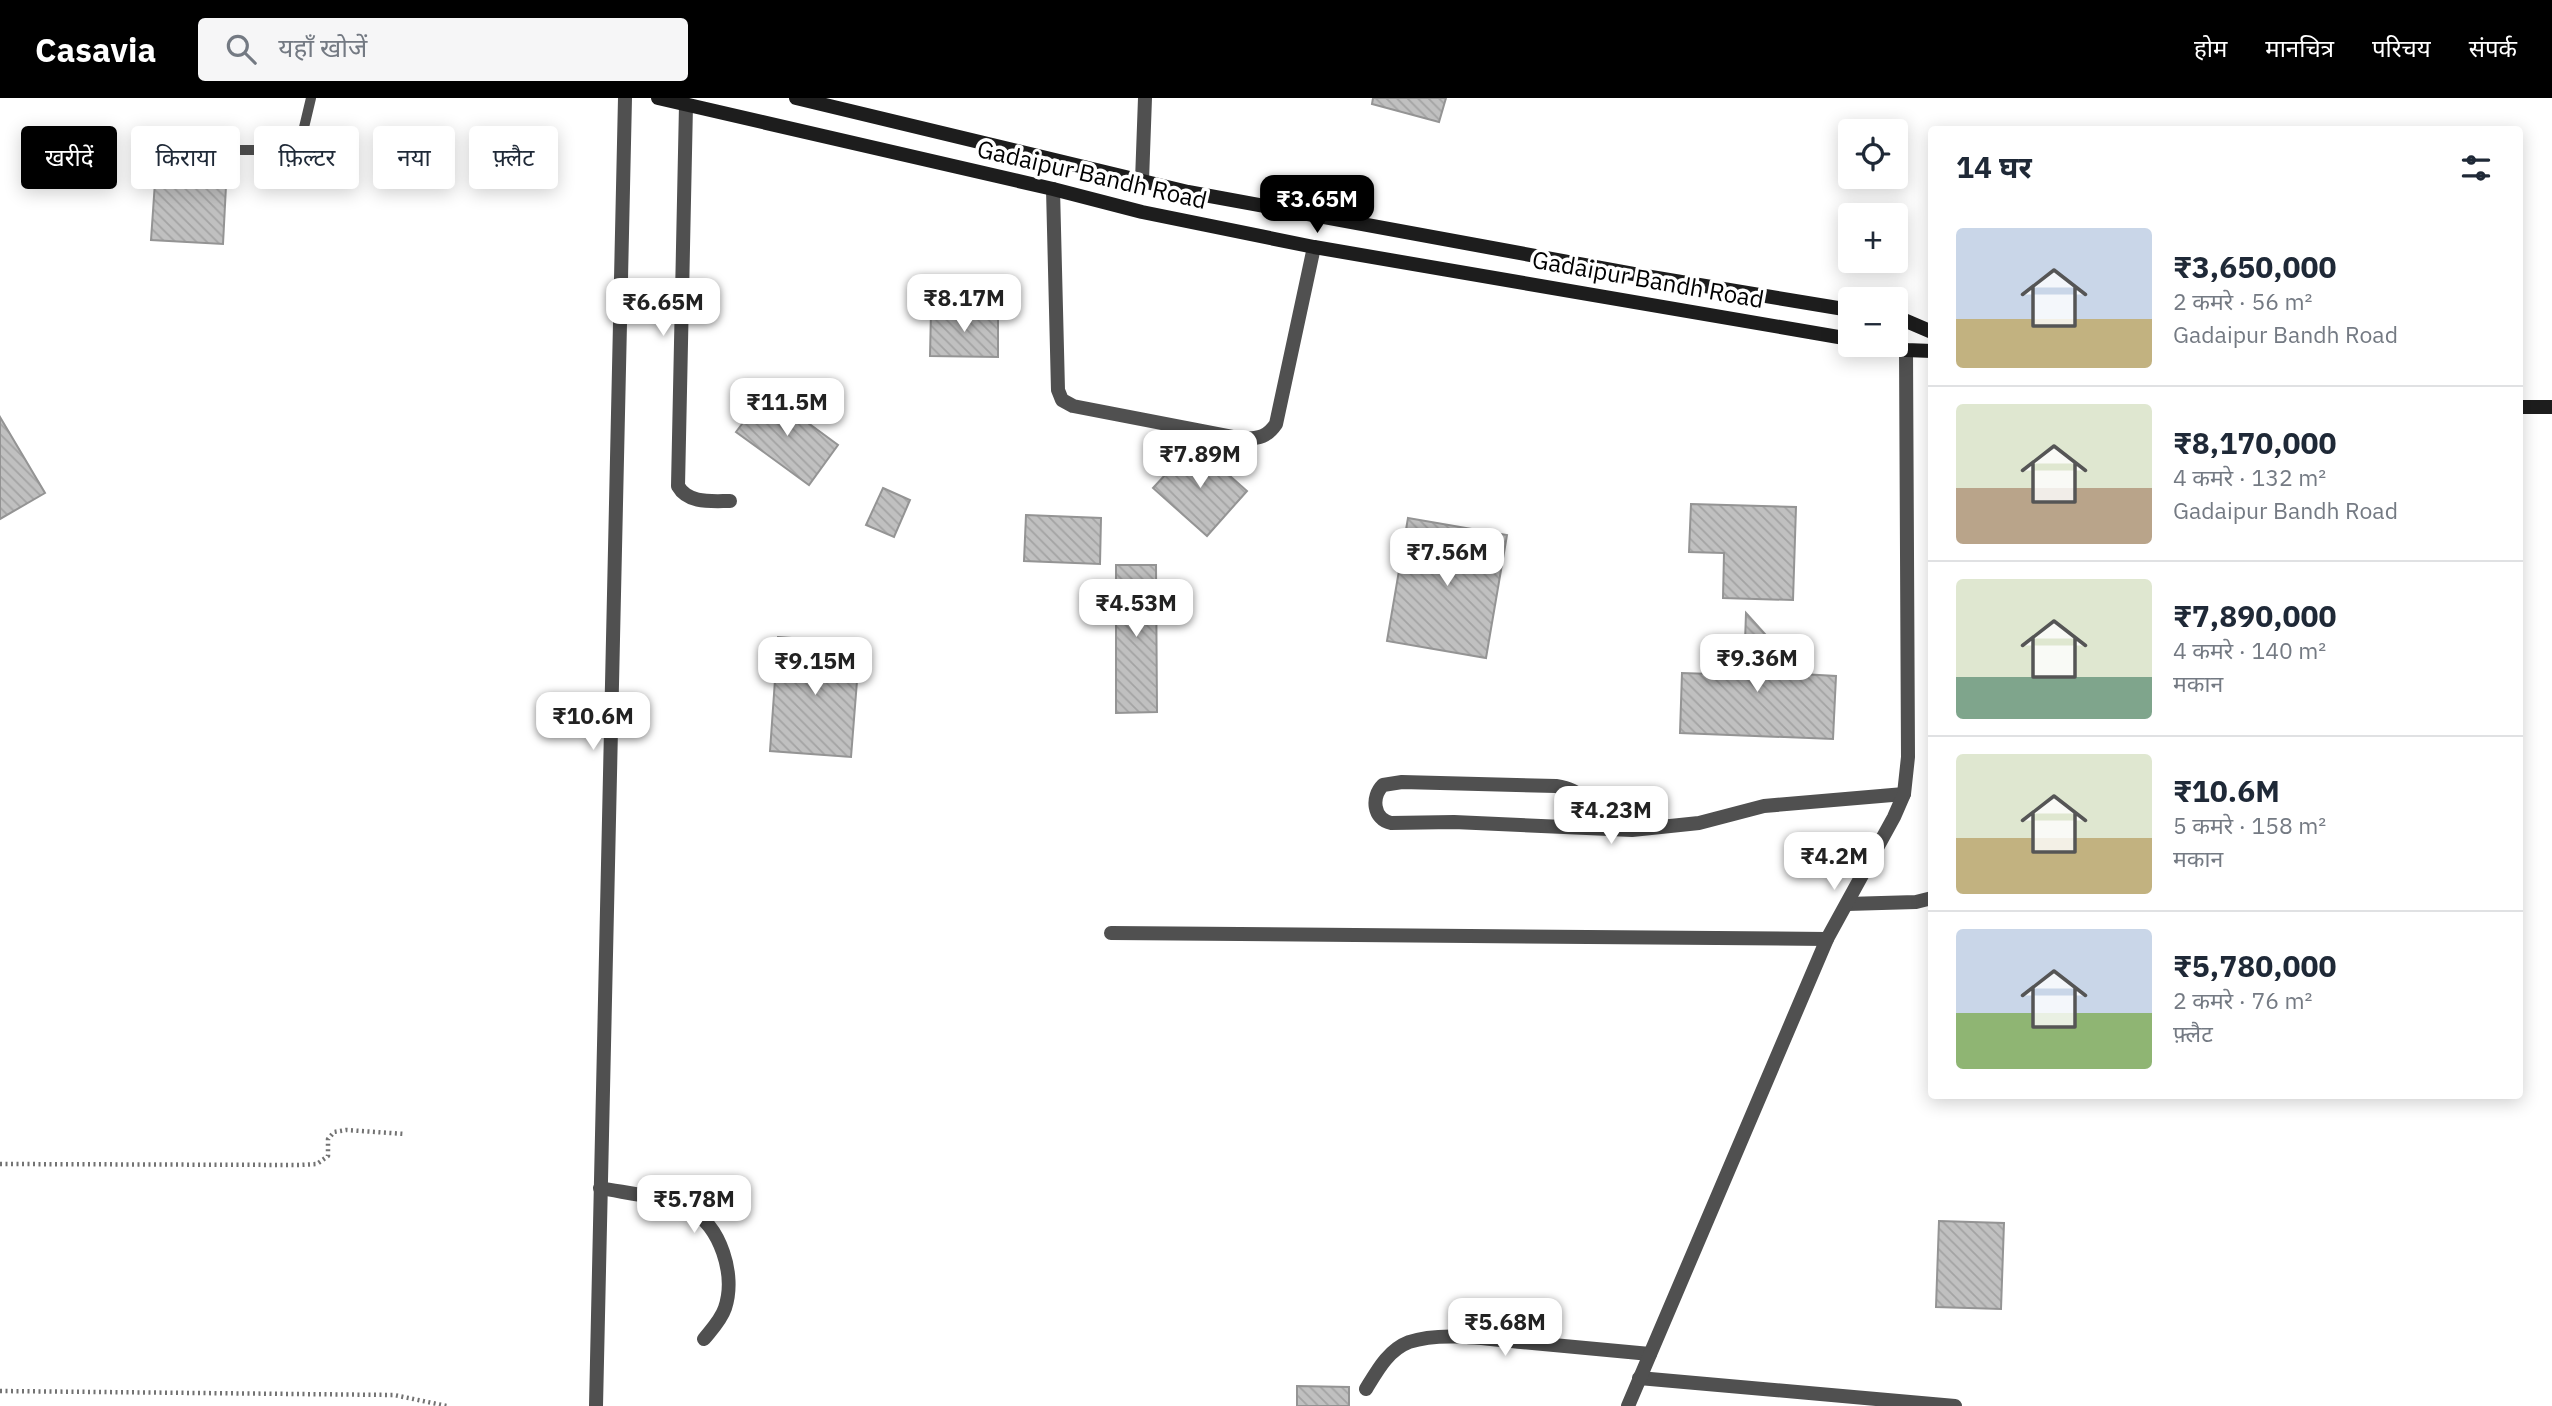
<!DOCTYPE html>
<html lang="hi">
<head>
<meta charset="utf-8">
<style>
  body { margin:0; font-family:"IBM Plex Sans","Noto Sans Devanagari",sans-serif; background:#f6f6f7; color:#1f2937; height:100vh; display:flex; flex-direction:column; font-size:26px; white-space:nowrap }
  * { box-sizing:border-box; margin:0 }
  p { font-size:23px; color:#747a83 }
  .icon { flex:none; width:38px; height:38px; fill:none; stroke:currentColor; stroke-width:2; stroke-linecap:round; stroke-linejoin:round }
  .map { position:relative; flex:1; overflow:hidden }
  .side { position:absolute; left:1928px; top:28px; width:595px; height:973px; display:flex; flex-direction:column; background:#fff; border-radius:7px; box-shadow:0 4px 18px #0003 }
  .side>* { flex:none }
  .banner { position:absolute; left:21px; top:28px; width:665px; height:63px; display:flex; gap:14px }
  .buttons { position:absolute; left:1838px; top:21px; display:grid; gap:14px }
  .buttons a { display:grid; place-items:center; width:70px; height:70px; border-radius:7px; background:#fff; box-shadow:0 4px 18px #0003; font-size:35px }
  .price { position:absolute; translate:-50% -60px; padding:0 16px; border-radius:14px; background:#fff; color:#222; font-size:23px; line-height:46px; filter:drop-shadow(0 2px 4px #0008) }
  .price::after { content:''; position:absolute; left:50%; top:42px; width:21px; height:16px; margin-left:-10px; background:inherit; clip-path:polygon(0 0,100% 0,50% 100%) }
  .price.active { background:#000; color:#fff }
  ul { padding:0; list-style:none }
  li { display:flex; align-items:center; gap:21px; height:175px; padding:0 28px }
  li+li { border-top:2px solid #e0e1e3 }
  li span { display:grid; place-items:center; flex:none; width:196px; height:140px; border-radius:7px; color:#555 }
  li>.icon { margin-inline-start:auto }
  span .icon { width:84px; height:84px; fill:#fffc; stroke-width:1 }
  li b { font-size:30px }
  h2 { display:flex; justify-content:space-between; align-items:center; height:84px; padding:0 28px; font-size:30px }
  .tag { padding:0 24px; border-radius:7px; background:#fff; box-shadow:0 4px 18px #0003; font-size:24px; line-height:63px }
  .tag.active { background:#000; color:#fff }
  header { display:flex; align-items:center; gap:42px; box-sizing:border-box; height:98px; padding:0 35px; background:#000; color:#fff }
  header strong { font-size:33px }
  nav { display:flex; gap:38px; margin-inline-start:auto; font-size:24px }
  .search { width:490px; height:63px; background:#f6f6f7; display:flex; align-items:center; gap:18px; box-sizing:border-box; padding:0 24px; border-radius:7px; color:#747a83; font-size:26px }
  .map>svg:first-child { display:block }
  .building { fill:url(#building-back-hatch); stroke:#949494; stroke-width:2 }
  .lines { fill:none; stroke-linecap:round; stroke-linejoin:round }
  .path { stroke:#727272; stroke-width:4.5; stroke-dasharray:2 3.5; stroke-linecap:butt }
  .lane { stroke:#505050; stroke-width:10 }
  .street { stroke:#505050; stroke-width:14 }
  .secondary { stroke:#1d1d1d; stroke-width:14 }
  .labels { text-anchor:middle; stroke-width:7; stroke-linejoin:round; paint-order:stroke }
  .street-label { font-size:24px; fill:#000; stroke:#fff }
</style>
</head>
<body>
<header>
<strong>Casavia</strong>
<div class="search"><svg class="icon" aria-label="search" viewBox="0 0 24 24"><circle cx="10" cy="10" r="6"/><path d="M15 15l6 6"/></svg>यहाँ खोजें</div>
<nav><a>होम</a><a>मानचित्र</a><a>परिचय</a><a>संपर्क</a></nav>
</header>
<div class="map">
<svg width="2552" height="1308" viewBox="0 0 2552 1308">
  <defs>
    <pattern id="building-back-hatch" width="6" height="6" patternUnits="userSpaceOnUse" patternTransform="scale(1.75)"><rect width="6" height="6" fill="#c0c0c0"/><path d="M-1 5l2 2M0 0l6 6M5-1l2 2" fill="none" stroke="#a3a3a3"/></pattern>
  </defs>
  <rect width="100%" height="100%" fill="#fff"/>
  <!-- building -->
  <g class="building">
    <polygon points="1373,0 1446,0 1439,24 1372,6"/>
    <polygon points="155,84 226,88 223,146 151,142"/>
    <polygon points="931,213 998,214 998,259 930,258"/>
    <polygon points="766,294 838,347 809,387 736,334"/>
    <polygon points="0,319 45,395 0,421"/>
    <polygon points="1194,346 1247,393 1207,438 1153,390"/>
    <polygon points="883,390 910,402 894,439 866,427"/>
    <polygon points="1691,406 1796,409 1793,502 1723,500 1724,455 1689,454"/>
    <polygon points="1026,417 1101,420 1100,466 1024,463"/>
    <polygon points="1408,420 1507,437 1486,560 1387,543"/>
    <polygon points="1116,467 1156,467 1157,614 1116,615"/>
    <polygon points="1746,515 1801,576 1836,578 1833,641 1680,635 1682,575 1712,576 1712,558 1731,543 1745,544"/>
    <polygon points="778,539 860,545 851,659 770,653"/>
    <polygon points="1939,1123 2004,1125 2001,1211 1936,1209"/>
    <polygon points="1297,1288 1349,1289 1349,1308 1297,1308"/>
  </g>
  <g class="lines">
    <!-- path -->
    <g class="path">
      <polyline points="0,1066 299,1067 317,1066 328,1058 328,1041 334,1034 346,1032 405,1036"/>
      <polyline points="0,1293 394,1297 447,1308"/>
    </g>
    <!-- lane -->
    <polyline class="lane" points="168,52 273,52 301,42 311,0"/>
    <!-- street -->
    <g class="street">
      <path d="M 686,7 L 678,388 C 688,406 712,403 730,403"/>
      <polyline points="1142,83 1145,0"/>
      <path d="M 1053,91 L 1058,292 L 1062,302 L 1073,308 L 1244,341 C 1260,340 1267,339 1276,326 L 1314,149"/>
      <path d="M 1586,728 C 1592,703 1581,692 1556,688 L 1402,684 L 1383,687 C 1371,699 1373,721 1391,725 L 1454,724 L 1632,732 L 1699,725 L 1764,708 L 1904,696"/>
      <polyline points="1847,806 1916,804 1932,800"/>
      <polyline points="1111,835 1827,841"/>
      <path d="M 600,1090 C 625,1095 668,1099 689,1111 C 721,1128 736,1177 725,1210 C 721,1222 712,1231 704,1241"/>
      <polyline points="1639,1280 1955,1308"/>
      <path d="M 1366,1291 C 1377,1273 1388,1252 1409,1244 C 1441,1233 1488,1241 1521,1244 C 1564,1248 1607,1252 1650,1256"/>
      <polyline points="596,1308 625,0"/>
      <polyline points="1628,1308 1827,841 1894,719 1904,696 1908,659 1906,252"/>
    </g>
    <!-- secondary -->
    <g class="secondary">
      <polyline points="658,0 1053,91 1142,114 1314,149 1850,241"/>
      <polyline points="796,0 1188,94 1639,177 1850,212"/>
      <polyline points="1895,220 1904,222 1932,234"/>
      <polyline points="1879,247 1906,252 1932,253"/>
      <polyline points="2520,309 2552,309"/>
    </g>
  </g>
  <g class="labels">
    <!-- street labels -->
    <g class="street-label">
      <text transform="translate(1092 77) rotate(13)" y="8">Gadaipur Bandh Road</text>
      <text transform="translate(1648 182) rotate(10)" y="8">Gadaipur Bandh Road</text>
    </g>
  </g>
</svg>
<div class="buttons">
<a><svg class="icon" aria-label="locate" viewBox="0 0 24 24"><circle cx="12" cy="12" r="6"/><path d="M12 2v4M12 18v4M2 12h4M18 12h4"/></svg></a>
<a>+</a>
<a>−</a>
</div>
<b class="price active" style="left:1317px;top:137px">₹3.65M</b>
<b class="price" style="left:964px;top:236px">₹8.17M</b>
<b class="price" style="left:663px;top:240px">₹6.65M</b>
<b class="price" style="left:787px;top:340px">₹11.5M</b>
<b class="price" style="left:1200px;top:392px">₹7.89M</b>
<b class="price" style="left:1447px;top:490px">₹7.56M</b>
<b class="price" style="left:1136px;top:541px">₹4.53M</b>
<b class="price" style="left:1757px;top:596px">₹9.36M</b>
<b class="price" style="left:815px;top:599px">₹9.15M</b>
<b class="price" style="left:593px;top:654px">₹10.6M</b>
<b class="price" style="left:1611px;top:748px">₹4.23M</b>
<b class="price" style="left:1834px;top:794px">₹4.2M</b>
<b class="price" style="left:694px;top:1137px">₹5.78M</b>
<b class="price" style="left:1505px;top:1260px">₹5.68M</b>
<div class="banner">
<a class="tag active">खरीदें</a>
<a class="tag">किराया</a>
<a class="tag">फ़िल्टर</a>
<a class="tag">नया</a>
<a class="tag">फ़्लैट</a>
</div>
<section class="side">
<h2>14 घर<svg class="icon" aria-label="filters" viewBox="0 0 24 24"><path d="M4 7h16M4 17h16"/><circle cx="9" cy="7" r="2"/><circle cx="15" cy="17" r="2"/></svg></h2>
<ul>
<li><span style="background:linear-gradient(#c9d6e8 65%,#c2b280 0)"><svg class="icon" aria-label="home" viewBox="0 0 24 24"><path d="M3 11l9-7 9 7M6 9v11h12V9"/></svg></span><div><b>₹3,650,000</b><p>2 कमरे · 56 m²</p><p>Gadaipur Bandh Road</p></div></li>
<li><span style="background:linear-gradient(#dfe7d0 60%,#b9a48a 0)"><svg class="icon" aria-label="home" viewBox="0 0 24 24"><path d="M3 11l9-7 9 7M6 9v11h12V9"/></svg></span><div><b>₹8,170,000</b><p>4 कमरे · 132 m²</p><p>Gadaipur Bandh Road</p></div></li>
<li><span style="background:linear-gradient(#dfe7d0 70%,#7fa58c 0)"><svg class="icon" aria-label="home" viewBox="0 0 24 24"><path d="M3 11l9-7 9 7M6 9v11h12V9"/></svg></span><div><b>₹7,890,000</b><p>4 कमरे · 140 m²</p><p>मकान</p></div></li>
<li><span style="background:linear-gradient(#dfe7d0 60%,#c2b280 0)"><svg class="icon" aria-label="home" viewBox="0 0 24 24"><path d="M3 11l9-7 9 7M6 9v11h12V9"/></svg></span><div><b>₹10.6M</b><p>5 कमरे · 158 m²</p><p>मकान</p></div></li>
<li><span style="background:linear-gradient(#c9d6e8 60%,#8fb573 0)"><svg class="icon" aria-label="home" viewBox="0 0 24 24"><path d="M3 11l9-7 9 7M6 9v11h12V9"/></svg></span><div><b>₹5,780,000</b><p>2 कमरे · 76 m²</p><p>फ़्लैट</p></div></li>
</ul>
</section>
</div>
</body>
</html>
